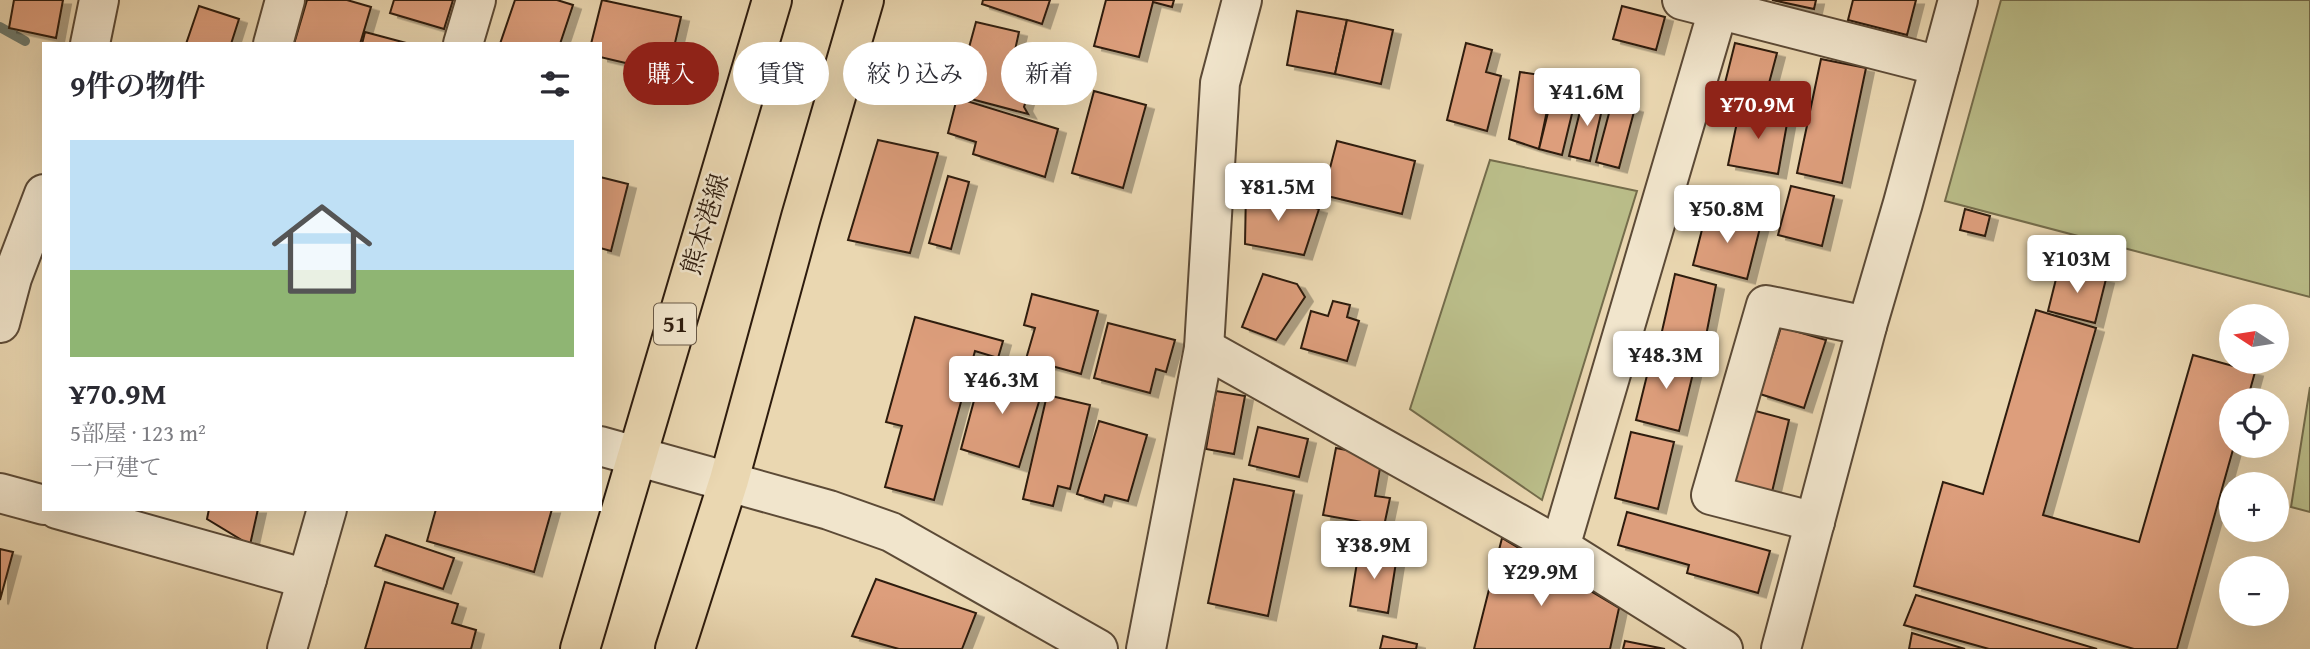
<!DOCTYPE html>
<html lang="ja">
<head>
<meta charset="utf-8">
<style>
  body { margin:0; font-family:"Gentium Book Plus","Noto Serif JP",serif; background:#f2f2f3; color:#2b2b33; height:100vh; display:flex; flex-direction:column; font-size:26px; white-space:nowrap }
  * { box-sizing:border-box; margin:0 }
  p { font-size:23px; color:#7c7c81 }
  .icon { flex:none; width:38px; height:38px; fill:none; stroke:currentColor; stroke-width:2; stroke-linecap:round; stroke-linejoin:round }
  .map { position:relative; flex:1; overflow:hidden }
  .details { position:absolute; left:42px; top:42px; width:560px; height:469px; display:flex; flex-direction:column; background:#fff; border-radius:0px; box-shadow:0 7px 28px #0002 }
  .details>* { flex:none }
  .top-card { position:absolute; left:623px; top:42px; width:665px; height:63px; display:flex; gap:14px }
  .needle { width:46px; rotate:282deg }
  .controls { position:absolute; left:2219px; top:304px; display:grid; gap:14px }
  .controls a { display:grid; place-items:center; width:70px; height:70px; border-radius:50%; background:#fff; box-shadow:0 7px 28px #0002; font-size:35px }
  .price { position:absolute; translate:-50% -60px; padding:0 16px; border-radius:7px; background:#fff; color:#222; font-size:23px; line-height:46px; filter:drop-shadow(0 2px 4px #0008) }
  .price::after { content:''; position:absolute; left:50%; top:42px; width:21px; height:16px; margin-left:-10px; background:inherit; clip-path:polygon(0 0,100% 0,50% 100%) }
  .price.active { background:#8f2418; color:#fff }
  ul { padding:0; list-style:none }
  li { display:grid; align-content:center; gap:14px; height:371px; padding:0 28px }
  li+li { border-top:2px solid #e1e1e2 }
  li span { display:grid; place-items:center; height:217px; border-radius:0px; color:#555 }
  li>.icon { margin-inline-start:auto }
  span .icon { width:126px; height:126px; fill:#fffc; stroke-width:1 }
  li b { font-size:30px }
  h2 { display:flex; justify-content:space-between; align-items:center; height:84px; padding:0 28px; font-size:30px }
  .pill { padding:0 24px; border-radius:32px; background:#fff; box-shadow:0 7px 28px #0002; font-size:24px; line-height:63px }
  .pill.active { background:#8f2418; color:#fff }
  .map>svg:first-child { display:block }
  .green { fill:#babd89; stroke:#746c4b; stroke-width:2 }
  .lines { fill:none; stroke-linecap:round; stroke-linejoin:round }
  .stream { stroke:#6d7a6e; stroke-width:10 }
  .building { fill:#dd9e7b; stroke:#2d1b0d; stroke-width:2; filter:url(#shadow) }
  .minor-casing { stroke:#5c4a36; stroke-width:42 }
  .major-casing { stroke:#2d1b0d; stroke-width:42 }
  .minor { stroke:#f1e5cc; stroke-width:38 }
  .major { stroke:#ead7b1; stroke-width:38 }
  .labels { text-anchor:middle; stroke-width:5; stroke-linejoin:round; paint-order:stroke }
  .shield { fill:#f1e5cc; stroke:#685846; stroke-width:2 }
  .shield-label { font-size:24px; font-weight:bold; fill:#2d1b0d }
  .street-label { font-size:26px; fill:#2d1b0d; stroke:#f1e5cc }
</style>
</head>
<body>
<div class="map">
<svg width="2310" height="649" viewBox="0 0 2310 649">
  <defs>
    <filter id="shadow"><feDropShadow dx="8" dy="4.5" stdDeviation="0" flood-color="#0004"/></filter>
  </defs>
  <rect width="100%" height="100%" fill="#ead7b1"/>
  <filter id="stains"><feTurbulence type="fractalNoise" baseFrequency=".00286" numOctaves="4"/><feColorMatrix values="0 0 0 0 .2 0 0 0 0 .09 0 0 0 0 .02 0 0 0 .5 -.17"/></filter>
  <radialGradient id="worn" r=".72"><stop offset=".6" stop-color="#630" stop-opacity="0"/><stop offset="1" stop-color="#630" stop-opacity=".3"/></radialGradient>
  <!-- green -->
  <g class="green">
    <polygon points="2001,0 2310,0 2310,297 1945,201"/>
    <polygon points="1490,160 1637,191 1542,500 1410,409"/>
    <polygon points="2310,387 2310,512 2291,507"/>
  </g>
  <g class="lines">
    <!-- stream -->
    <polyline class="stream" points="0,27 25,41"/>
  </g>
  <!-- building -->
  <g class="building">
    <polygon points="14,0 63,0 56,38 9,28"/>
    <polygon points="307,0 347,0 371,7 360,44 294,44"/>
    <polygon points="394,0 453,0 444,29 390,13"/>
    <polygon points="515,0 557,0 573,5 560,44 500,44"/>
    <polygon points="602,0 681,17 668,73 600,57 600,44 591,44"/>
    <polygon points="983,0 1050,0 1042,24 982,4"/>
    <polygon points="1106,0 1174,0 1172,7 1153,2 1139,57 1094,46"/>
    <polygon points="1772,0 1816,0 1814,9"/>
    <polygon points="1853,0 1916,0 1907,35 1848,20"/>
    <polygon points="199,6 239,19 231,44 186,44"/>
    <polygon points="1622,6 1665,17 1656,50 1613,39"/>
    <polygon points="1297,11 1347,20 1335,74 1287,65"/>
    <polygon points="1347,20 1393,30 1381,84 1335,74"/>
    <polygon points="976,22 1019,32 1011,68 1034,75 1024,107 1028,114 956,95"/>
    <polygon points="365,32 410,44 362,44"/>
    <polygon points="1466,43 1492,50 1486,72 1501,76 1487,131 1447,120"/>
    <polygon points="1735,43 1777,53 1763,106 1722,95"/>
    <polygon points="1821,59 1866,68 1842,183 1797,173"/>
    <polygon points="1520,72 1554,77 1539,149 1509,139"/>
    <polygon points="1554,88 1577,93 1562,155 1539,149"/>
    <polygon points="1094,91 1146,105 1123,188 1072,173"/>
    <polygon points="1584,95 1604,101 1590,161 1569,156"/>
    <polygon points="957,98 1058,129 1045,177 973,154 976,142 948,133"/>
    <polygon points="1612,102 1635,108 1619,168 1596,162"/>
    <polygon points="1740,108 1788,118 1778,174 1728,165"/>
    <polygon points="878,140 938,153 910,253 848,240"/>
    <polygon points="1337,141 1415,161 1402,214 1323,195"/>
    <polygon points="948,176 969,182 951,249 929,243"/>
    <polygon points="600,177 628,184 611,251 600,248"/>
    <polygon points="1791,186 1834,196 1822,246 1778,235"/>
    <polygon points="1246,189 1319,209 1304,255 1245,244"/>
    <polygon points="1965,209 1990,216 1985,236 1960,230"/>
    <polygon points="1707,210 1761,224 1747,279 1693,265"/>
    <polygon points="2059,267 2106,279 2095,323 2048,311"/>
    <polygon points="1263,274 1297,284 1305,297 1276,340 1242,327"/>
    <polygon points="1675,274 1716,285 1703,351 1660,340"/>
    <polygon points="1032,294 1098,311 1081,374 1026,359 1035,328 1024,325"/>
    <polygon points="1333,301 1350,305 1347,317 1359,321 1347,361 1301,348 1311,311 1328,316"/>
    <polygon points="2036,310 2096,328 2043,515 2139,542 2193,355 2255,372 2247,401 2231,401 2231,446 2234,446 2177,649 2134,649 1914,586 1943,482 1983,494"/>
    <polygon points="915,317 1003,341 998,358 975,351 934,500 885,487 902,426 886,422"/>
    <polygon points="1108,323 1175,340 1166,372 1156,369 1150,393 1094,378"/>
    <polygon points="1781,327 1826,340 1804,408 1760,394"/>
    <polygon points="1653,351 1696,361 1679,431 1636,420"/>
    <polygon points="983,367 1045,382 1019,467 961,449"/>
    <polygon points="1216,391 1245,396 1234,454 1206,449"/>
    <polygon points="1047,395 1090,405 1070,489 1058,486 1053,506 1023,499"/>
    <polygon points="1748,409 1789,420 1772,492 1731,481"/>
    <polygon points="1099,421 1147,435 1128,501 1105,495 1103,502 1077,494"/>
    <polygon points="1258,427 1308,439 1299,477 1249,465"/>
    <polygon points="1631,432 1674,442 1658,509 1615,498"/>
    <polygon points="1336,448 1382,457 1375,496 1390,498 1384,526 1323,515"/>
    <polygon points="1234,479 1294,491 1268,616 1208,603"/>
    <polygon points="209,509 258,509 250,545 207,519"/>
    <polygon points="436,509 552,509 534,572 427,541"/>
    <polygon points="1627,512 1770,551 1758,593 1687,573 1689,565 1618,545"/>
    <polygon points="386,535 454,558 443,589 375,566"/>
    <polygon points="1502,538 1619,608 1610,649 1474,649"/>
    <polygon points="0,549 13,552 0,600"/>
    <polygon points="1359,550 1397,556 1388,613 1350,606"/>
    <polygon points="876,579 976,613 962,649 899,649 852,636"/>
    <polygon points="385,582 458,604 452,623 476,630 471,649 365,649"/>
    <polygon points="1916,595 2097,649 1989,649 1904,625"/>
    <polygon points="1912,633 1965,649 1909,649"/>
    <polygon points="1383,636 1417,644 1416,649 1380,649"/>
    <polygon points="1625,641 1665,649 1623,649"/>
  </g>
  <g class="lines">
    <defs>
      <g id="minor">
        <polyline points="1682,0 1940,66"/>
        <polyline points="90,44 99,0"/>
        <polyline points="273,44 285,0"/>
        <polyline points="463,44 476,0"/>
        <polyline points="0,323 12,278 44,194"/>
        <polyline points="1204,348 1560,547 1723,649"/>
        <polyline points="600,446 829,510 891,532 1098,649"/>
        <polyline points="0,493 44,505"/>
        <polyline points="57,509 307,579"/>
        <polyline points="1815,522 1711,495 1766,305 1867,326"/>
        <polyline points="1560,547 1721,0"/>
        <polyline points="287,649 327,509"/>
        <polyline points="1146,649 1204,348 1220,83 1242,0"/>
        <polyline points="1781,649 1867,326 1903,203 1958,0"/>
      </g>
      <g id="major">
        <polyline points="580,649 772,0"/>
        <polyline points="675,649 729,480 801,217 864,0"/>
      </g>
    </defs>
    <!-- minor casing -->
    <use href="#minor" class="minor-casing"/>
    <!-- major casing -->
    <use href="#major" class="major-casing"/>
    <!-- minor -->
    <use href="#minor" class="minor"/>
    <!-- major -->
    <use href="#major" class="major"/>
  </g>
  <g class="labels">
    <!-- shield labels -->
    <rect class="shield" x="654" y="303.5" width="42" height="41" rx="5"/>
    <g class="shield-label">
      <text x="675" y="332">51</text>
    </g>
    <!-- street labels -->
    <g class="street-label">
      <text transform="translate(705 224) rotate(-73)" y="9">熊本港線</text>
    </g>
  </g>
  <rect width="100%" height="100%" filter="url(#stains)"/>
  <rect width="100%" height="100%" fill="url(#worn)"/>
</svg>
<div class="controls">
<a><svg class="needle" viewBox="-14 -14 28 28"><path d="M0-13l5 13h-10z" fill="#e53935"/><path d="M0 13l5-13h-10z" fill="#7c7c81"/></svg></a>
<a><svg class="icon" aria-label="locate" viewBox="0 0 24 24"><circle cx="12" cy="12" r="6"/><path d="M12 2v4M12 18v4M2 12h4M18 12h4"/></svg></a>
<a>+</a>
<a>−</a>
</div>
<b class="price" style="left:1587px;top:128px">¥41.6M</b>
<b class="price active" style="left:1758px;top:141px">¥70.9M</b>
<b class="price" style="left:1278px;top:223px">¥81.5M</b>
<b class="price" style="left:1727px;top:245px">¥50.8M</b>
<b class="price" style="left:2077px;top:295px">¥103M</b>
<b class="price" style="left:1666px;top:391px">¥48.3M</b>
<b class="price" style="left:1002px;top:416px">¥46.3M</b>
<b class="price" style="left:1374px;top:581px">¥38.9M</b>
<b class="price" style="left:1541px;top:608px">¥29.9M</b>
<div class="top-card">
<a class="pill active">購入</a>
<a class="pill">賃貸</a>
<a class="pill">絞り込み</a>
<a class="pill">新着</a>
</div>
<section class="details">
<h2>9件の物件<svg class="icon" aria-label="filters" viewBox="0 0 24 24"><path d="M4 7h16M4 17h16"/><circle cx="9" cy="7" r="2"/><circle cx="15" cy="17" r="2"/></svg></h2>
<ul>
<li><span style="background:linear-gradient(#bfe0f5 60%,#8fb573 0)"><svg class="icon" aria-label="home" viewBox="0 0 24 24"><path d="M3 11l9-7 9 7M6 9v11h12V9"/></svg></span><div><b>¥70.9M</b><p>5部屋 · 123 m²</p><p>一戸建て</p></div></li>
</ul>
</section>
</div>
</body>
</html>
